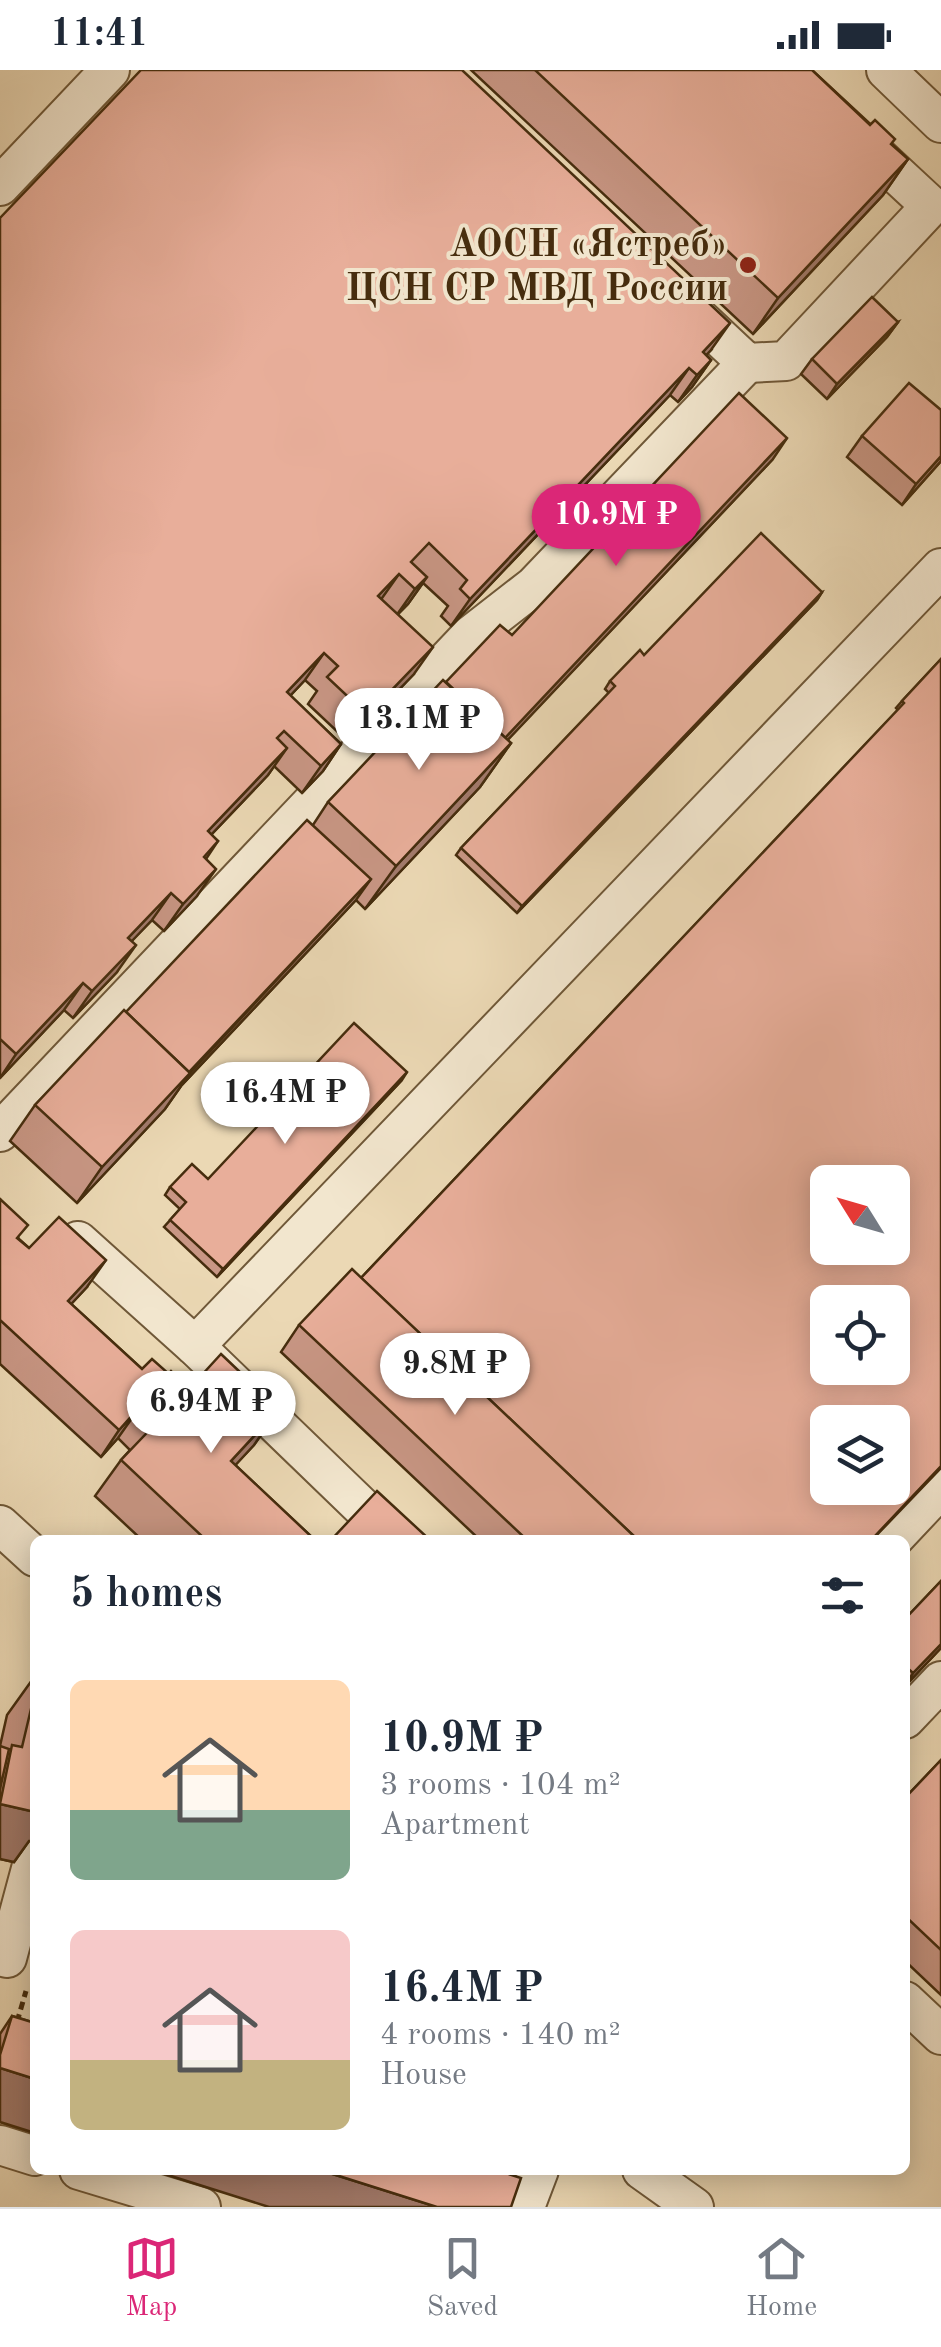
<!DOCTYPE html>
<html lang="en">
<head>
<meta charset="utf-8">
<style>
  body { margin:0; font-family:"Old Standard TT",serif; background:#f2f2f3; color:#1f2937; height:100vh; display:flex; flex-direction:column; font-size:38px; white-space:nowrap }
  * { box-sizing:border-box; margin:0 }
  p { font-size:32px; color:#747a83 }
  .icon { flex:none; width:55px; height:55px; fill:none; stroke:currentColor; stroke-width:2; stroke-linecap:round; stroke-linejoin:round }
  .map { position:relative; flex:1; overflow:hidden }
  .sheet { position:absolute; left:30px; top:1465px; width:880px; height:640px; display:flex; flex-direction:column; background:#fff; border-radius:15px; box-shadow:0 5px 25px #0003 }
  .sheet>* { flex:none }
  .needle { width:65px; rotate:307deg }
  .fabs { position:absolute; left:810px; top:1095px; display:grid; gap:20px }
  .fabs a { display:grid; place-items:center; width:100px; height:100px; border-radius:15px; background:#fff; box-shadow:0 5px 25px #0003; font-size:50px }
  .price { position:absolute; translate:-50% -85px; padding:0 22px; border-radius:35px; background:#fff; color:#222; font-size:32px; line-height:65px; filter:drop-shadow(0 2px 5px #0008) }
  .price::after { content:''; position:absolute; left:50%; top:60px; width:30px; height:22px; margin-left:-15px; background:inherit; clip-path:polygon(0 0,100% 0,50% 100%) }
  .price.selected { background:#db2777; color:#fff }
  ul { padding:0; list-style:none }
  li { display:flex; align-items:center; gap:30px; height:250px; padding:0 40px }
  li span { display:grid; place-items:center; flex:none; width:280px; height:200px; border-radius:15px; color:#555 }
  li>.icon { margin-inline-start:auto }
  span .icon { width:120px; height:120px; fill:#fffc; stroke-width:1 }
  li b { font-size:42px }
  h2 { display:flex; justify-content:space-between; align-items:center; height:120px; padding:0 40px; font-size:42px }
  .status { display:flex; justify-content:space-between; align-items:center; height:70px; padding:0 50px; background:#fff; direction:ltr }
  .status svg { height:28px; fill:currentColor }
  .dock { display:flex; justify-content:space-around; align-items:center; height:140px; border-top:2px solid #e0e1e3; background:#fff; font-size:28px; color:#747a83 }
  .dock a { display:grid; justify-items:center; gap:5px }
  .dock .selected { color:#db2777 }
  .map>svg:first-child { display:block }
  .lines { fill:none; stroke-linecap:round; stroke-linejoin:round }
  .minor-casing { stroke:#6f5838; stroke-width:42 }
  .path { stroke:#462d0e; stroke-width:5; stroke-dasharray:8 5; stroke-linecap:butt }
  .minor { stroke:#f2e6ce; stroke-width:38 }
  .wall { fill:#c89684; stroke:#462d0e; stroke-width:2.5 }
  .shaded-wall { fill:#a27a6c; stroke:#462d0e; stroke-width:2.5 }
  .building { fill:#e8ae9a; stroke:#462d0e; stroke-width:2.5; fill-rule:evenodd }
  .poi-dot { fill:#8f2418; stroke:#f2e6ce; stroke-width:4 }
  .labels { text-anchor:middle; stroke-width:8; stroke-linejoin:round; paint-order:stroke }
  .poi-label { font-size:38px; font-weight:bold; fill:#462d0e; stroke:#f2e6ce; text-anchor:end }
</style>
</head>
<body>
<div class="status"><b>11:41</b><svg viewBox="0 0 49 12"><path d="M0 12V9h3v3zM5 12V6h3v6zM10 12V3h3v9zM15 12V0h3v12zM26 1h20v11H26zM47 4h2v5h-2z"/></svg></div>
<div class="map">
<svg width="941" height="2137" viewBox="0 0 941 2137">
  <rect width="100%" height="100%" fill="#ebd8b4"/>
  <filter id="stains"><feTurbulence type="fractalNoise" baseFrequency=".002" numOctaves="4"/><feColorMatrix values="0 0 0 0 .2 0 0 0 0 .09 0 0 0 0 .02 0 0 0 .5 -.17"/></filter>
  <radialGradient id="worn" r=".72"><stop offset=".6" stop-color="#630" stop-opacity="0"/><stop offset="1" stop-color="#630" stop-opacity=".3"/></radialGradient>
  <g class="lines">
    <defs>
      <g id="minor">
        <polyline points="886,0 941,53"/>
        <polyline points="0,116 110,0"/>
        <polyline points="684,234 747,293 786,291 931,136 862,72"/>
        <polyline points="0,1062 471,565 534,516 747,293"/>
        <polyline points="78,1171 195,1276 396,1470"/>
        <polyline points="195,1276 941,498"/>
        <polyline points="0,1455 35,1487"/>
        <polyline points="892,1470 941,1418"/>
        <polyline points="905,1649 941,1611"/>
        <polyline points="7,1888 35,1784"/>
        <polyline points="905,1931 941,1965"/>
        <polyline points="0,2075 35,2086"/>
        <polyline points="79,2100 201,2137"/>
        <polyline points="642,2100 694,2137"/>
        <polyline points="525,2137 539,2100"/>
      </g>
    </defs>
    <!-- minor casing -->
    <use href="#minor" class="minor-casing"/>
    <!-- path -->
    <polyline class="path" points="17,1952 26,1921"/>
    <!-- minor -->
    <use href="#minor" class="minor"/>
  </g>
  <!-- wall -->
  <g class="wall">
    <polygon points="471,0 812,0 908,89 883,125 753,264"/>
    <polygon points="0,148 711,280 706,285 711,290 692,317 678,332 670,325 451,556 441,546 448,536 423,513 408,534 398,544 414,604 360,660 353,654 342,666 308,634 317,621 305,610 290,626 341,674 323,701 302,723 274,696 268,705 211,765 218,771 206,789 197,826 164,861 152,850 131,871 117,902 73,948 64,940 0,1008"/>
    <polygon points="898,252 887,267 827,329 801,304 812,289"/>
    <polygon points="862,366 941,391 902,435 847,387"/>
    <polygon points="773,389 507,670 511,673 480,717 365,839 356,830 181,1016 165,1039 77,1133 10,1071 35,1035 313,755 328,732 446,612 512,565"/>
    <polygon points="822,522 817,530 517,843 456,785 461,778 609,623 605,619 610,611 644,585"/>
    <polygon points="941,589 876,1467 879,1470 480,1470 281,1282 299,1255 361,1208 898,640 896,638 902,631"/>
    <polygon points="402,1010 217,1207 164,1157 180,1139 165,1125 170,1117 208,1109"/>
    <polygon points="0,1129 19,1169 29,1178 87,1217 71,1234 142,1299 169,1304 189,1319 279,1339 254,1375 235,1395 315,1470 142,1470 95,1426 121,1390 130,1380 118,1368 101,1387 0,1294"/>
    <polygon points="941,1511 941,1578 905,1616 905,1549"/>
    <polygon points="35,1606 35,1771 29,1771 14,1792 0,1789 0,1676 7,1645"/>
    <polygon points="941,1690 941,1925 905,1891 905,1728"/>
    <polygon points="12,1946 35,1953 35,2063 0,2052 0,1964"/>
  </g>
  <!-- shaded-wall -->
  <g class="shaded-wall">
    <polygon points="908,89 883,125 753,264 778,228"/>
    <polygon points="898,252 887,267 827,329 837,314"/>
    <polygon points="730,253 711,280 692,300 703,282"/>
    <polygon points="711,290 692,317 678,332 697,305"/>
    <polygon points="689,298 670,325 451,556 470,529"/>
    <polygon points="787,368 773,389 471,709 486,687"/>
    <polygon points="941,386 941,391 902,435 916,414"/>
    <polygon points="399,504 380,531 378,526"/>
    <polygon points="427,507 408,534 396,546 415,519"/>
    <polygon points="822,522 817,530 517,843 522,836"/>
    <polygon points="433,577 414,604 360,660 379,633"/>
    <polygon points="324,583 305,610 268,649 287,622"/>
    <polygon points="372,627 353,654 342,666 361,639"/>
    <polygon points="511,673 480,717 365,839 396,796"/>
    <polygon points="341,674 323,701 302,723 321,696"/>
    <polygon points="287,678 268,705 189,788 208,761"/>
    <polygon points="216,799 197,826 164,861 183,834"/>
    <polygon points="371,809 356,830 181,1016 165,1039 77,1133 102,1097"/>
    <polygon points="171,823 152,850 109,895 128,868"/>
    <polygon points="136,875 117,902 73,948 92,921"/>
    <polygon points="83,913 64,940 0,1008 16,984"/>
    <polygon points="407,1002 402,1010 217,1207 223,1199"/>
    <polygon points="106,1190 87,1217 49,1258 68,1231"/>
    <polygon points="279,1339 254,1375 206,1427 231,1391"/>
    <polygon points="137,1341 118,1368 101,1387 119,1360"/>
    <polygon points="941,1396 941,1398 872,1470"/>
    <polygon points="941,1574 941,1578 905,1616 913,1603"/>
    <polygon points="0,1734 35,1742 35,1771 29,1771 14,1792 0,1789"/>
    <polygon points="0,1998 35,2009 35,2063 0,2052"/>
    <polygon points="152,2100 320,2100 437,2137 269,2137"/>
  </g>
  <!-- building -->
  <g class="building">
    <polygon points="141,0 462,0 730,253 703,282 711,290 697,305 689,298 470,529 460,519 467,510 429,473 411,492 427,507 415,519 399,504 378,526 433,577 379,633 372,627 361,639 327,607 338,596 324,583 287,622 341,674 321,696 284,661 277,668 287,678 208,761 218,771 204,787 216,799 183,834 171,823 128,868 136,875 92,921 83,913 16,984 0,969 0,148"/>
    <polygon points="535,0 812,0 870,55 875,50 895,69 891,74 908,89 778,228"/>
    <polygon points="872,227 898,252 837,314 812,289"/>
    <polygon points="909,313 941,340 941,386 916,414 862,366"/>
    <polygon points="739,323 787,368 505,668 446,612 500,555 512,565"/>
    <polygon points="761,463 822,522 522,836 461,778 615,616 610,611 640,580 644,585"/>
    <path d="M 941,589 L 941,1396 L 875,1466 L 879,1470 L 857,1470 L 855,1468 L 853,1470 L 638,1470 L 361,1208 L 904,633 L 902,631 ZM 828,1112 L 892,1112 L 892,1178 L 828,1178 ZM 828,1232 L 892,1232 L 892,1298 L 828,1298 ZM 828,1352 L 892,1352 L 892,1418 L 828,1418 Z"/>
    <polygon points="443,610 511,673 396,796 328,732"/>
    <polygon points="307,750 371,809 189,1002 126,942"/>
    <polygon points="124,940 190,1003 102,1097 35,1035"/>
    <polygon points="354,953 407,1002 223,1199 170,1150 186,1132 170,1117 192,1094 208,1109"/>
    <polygon points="0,1129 28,1155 17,1168 29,1178 59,1147 106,1190 68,1231 142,1299 152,1289 169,1304 119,1360 0,1250"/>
    <polygon points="352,1199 638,1470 527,1470 299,1255"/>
    <polygon points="221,1284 279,1339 231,1391 315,1470 206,1470 121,1390 160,1349 143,1333 171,1301 189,1319"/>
    <polygon points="377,1421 430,1470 331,1470"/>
    <polygon points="941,1511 941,1574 913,1603 905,1596 905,1549"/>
    <polygon points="35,1622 35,1742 0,1734 12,1675 22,1677"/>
    <polygon points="0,1676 9,1679 0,1719"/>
    <polygon points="941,1690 941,1880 905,1846 905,1728"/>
    <polygon points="12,1946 35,1953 35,2009 0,1998 0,1985"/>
    <polygon points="320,2100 496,2100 521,2108 511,2137 437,2137"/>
  </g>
  <!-- markers -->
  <circle class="poi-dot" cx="748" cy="195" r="10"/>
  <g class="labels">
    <!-- poi labels -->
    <g class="poi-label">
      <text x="728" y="186">АОСН «Ястреб»<tspan x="728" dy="44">ЦСН СР МВД России</tspan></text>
    </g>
  </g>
  <rect width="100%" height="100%" filter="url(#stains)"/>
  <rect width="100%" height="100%" fill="url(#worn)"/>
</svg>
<div class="fabs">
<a><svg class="needle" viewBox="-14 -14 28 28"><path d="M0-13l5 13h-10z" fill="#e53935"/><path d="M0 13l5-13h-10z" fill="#747a83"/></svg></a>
<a><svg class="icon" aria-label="locate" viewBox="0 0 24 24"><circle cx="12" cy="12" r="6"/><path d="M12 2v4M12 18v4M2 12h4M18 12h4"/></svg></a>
<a><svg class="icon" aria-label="layers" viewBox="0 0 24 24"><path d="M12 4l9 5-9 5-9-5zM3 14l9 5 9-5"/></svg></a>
</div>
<b class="price selected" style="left:616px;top:499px">10.9M ₽</b>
<b class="price" style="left:419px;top:703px">13.1M ₽</b>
<b class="price" style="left:285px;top:1077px">16.4M ₽</b>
<b class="price" style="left:455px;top:1348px">9.8M ₽</b>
<b class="price" style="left:211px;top:1386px">6.94M ₽</b>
<section class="sheet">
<h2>5 homes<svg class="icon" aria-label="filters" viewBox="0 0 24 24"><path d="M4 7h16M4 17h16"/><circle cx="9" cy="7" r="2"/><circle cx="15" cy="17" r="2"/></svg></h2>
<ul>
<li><span style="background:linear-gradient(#ffd9b3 65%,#7fa58c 0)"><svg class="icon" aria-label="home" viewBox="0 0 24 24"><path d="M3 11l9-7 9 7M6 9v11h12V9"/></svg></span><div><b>10.9M ₽</b><p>3 rooms · 104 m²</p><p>Apartment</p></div></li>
<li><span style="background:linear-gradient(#f6c9c9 65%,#c2b280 0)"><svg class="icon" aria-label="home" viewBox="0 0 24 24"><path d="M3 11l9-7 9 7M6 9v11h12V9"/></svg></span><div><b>16.4M ₽</b><p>4 rooms · 140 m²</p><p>House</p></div></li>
</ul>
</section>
</div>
<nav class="dock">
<a class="selected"><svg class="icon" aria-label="map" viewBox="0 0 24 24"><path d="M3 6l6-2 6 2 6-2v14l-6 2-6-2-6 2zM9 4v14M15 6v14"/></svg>Map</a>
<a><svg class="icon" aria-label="saved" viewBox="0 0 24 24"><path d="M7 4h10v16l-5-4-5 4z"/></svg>Saved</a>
<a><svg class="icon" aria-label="home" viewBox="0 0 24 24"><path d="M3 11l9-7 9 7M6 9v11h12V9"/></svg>Home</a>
</nav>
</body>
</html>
